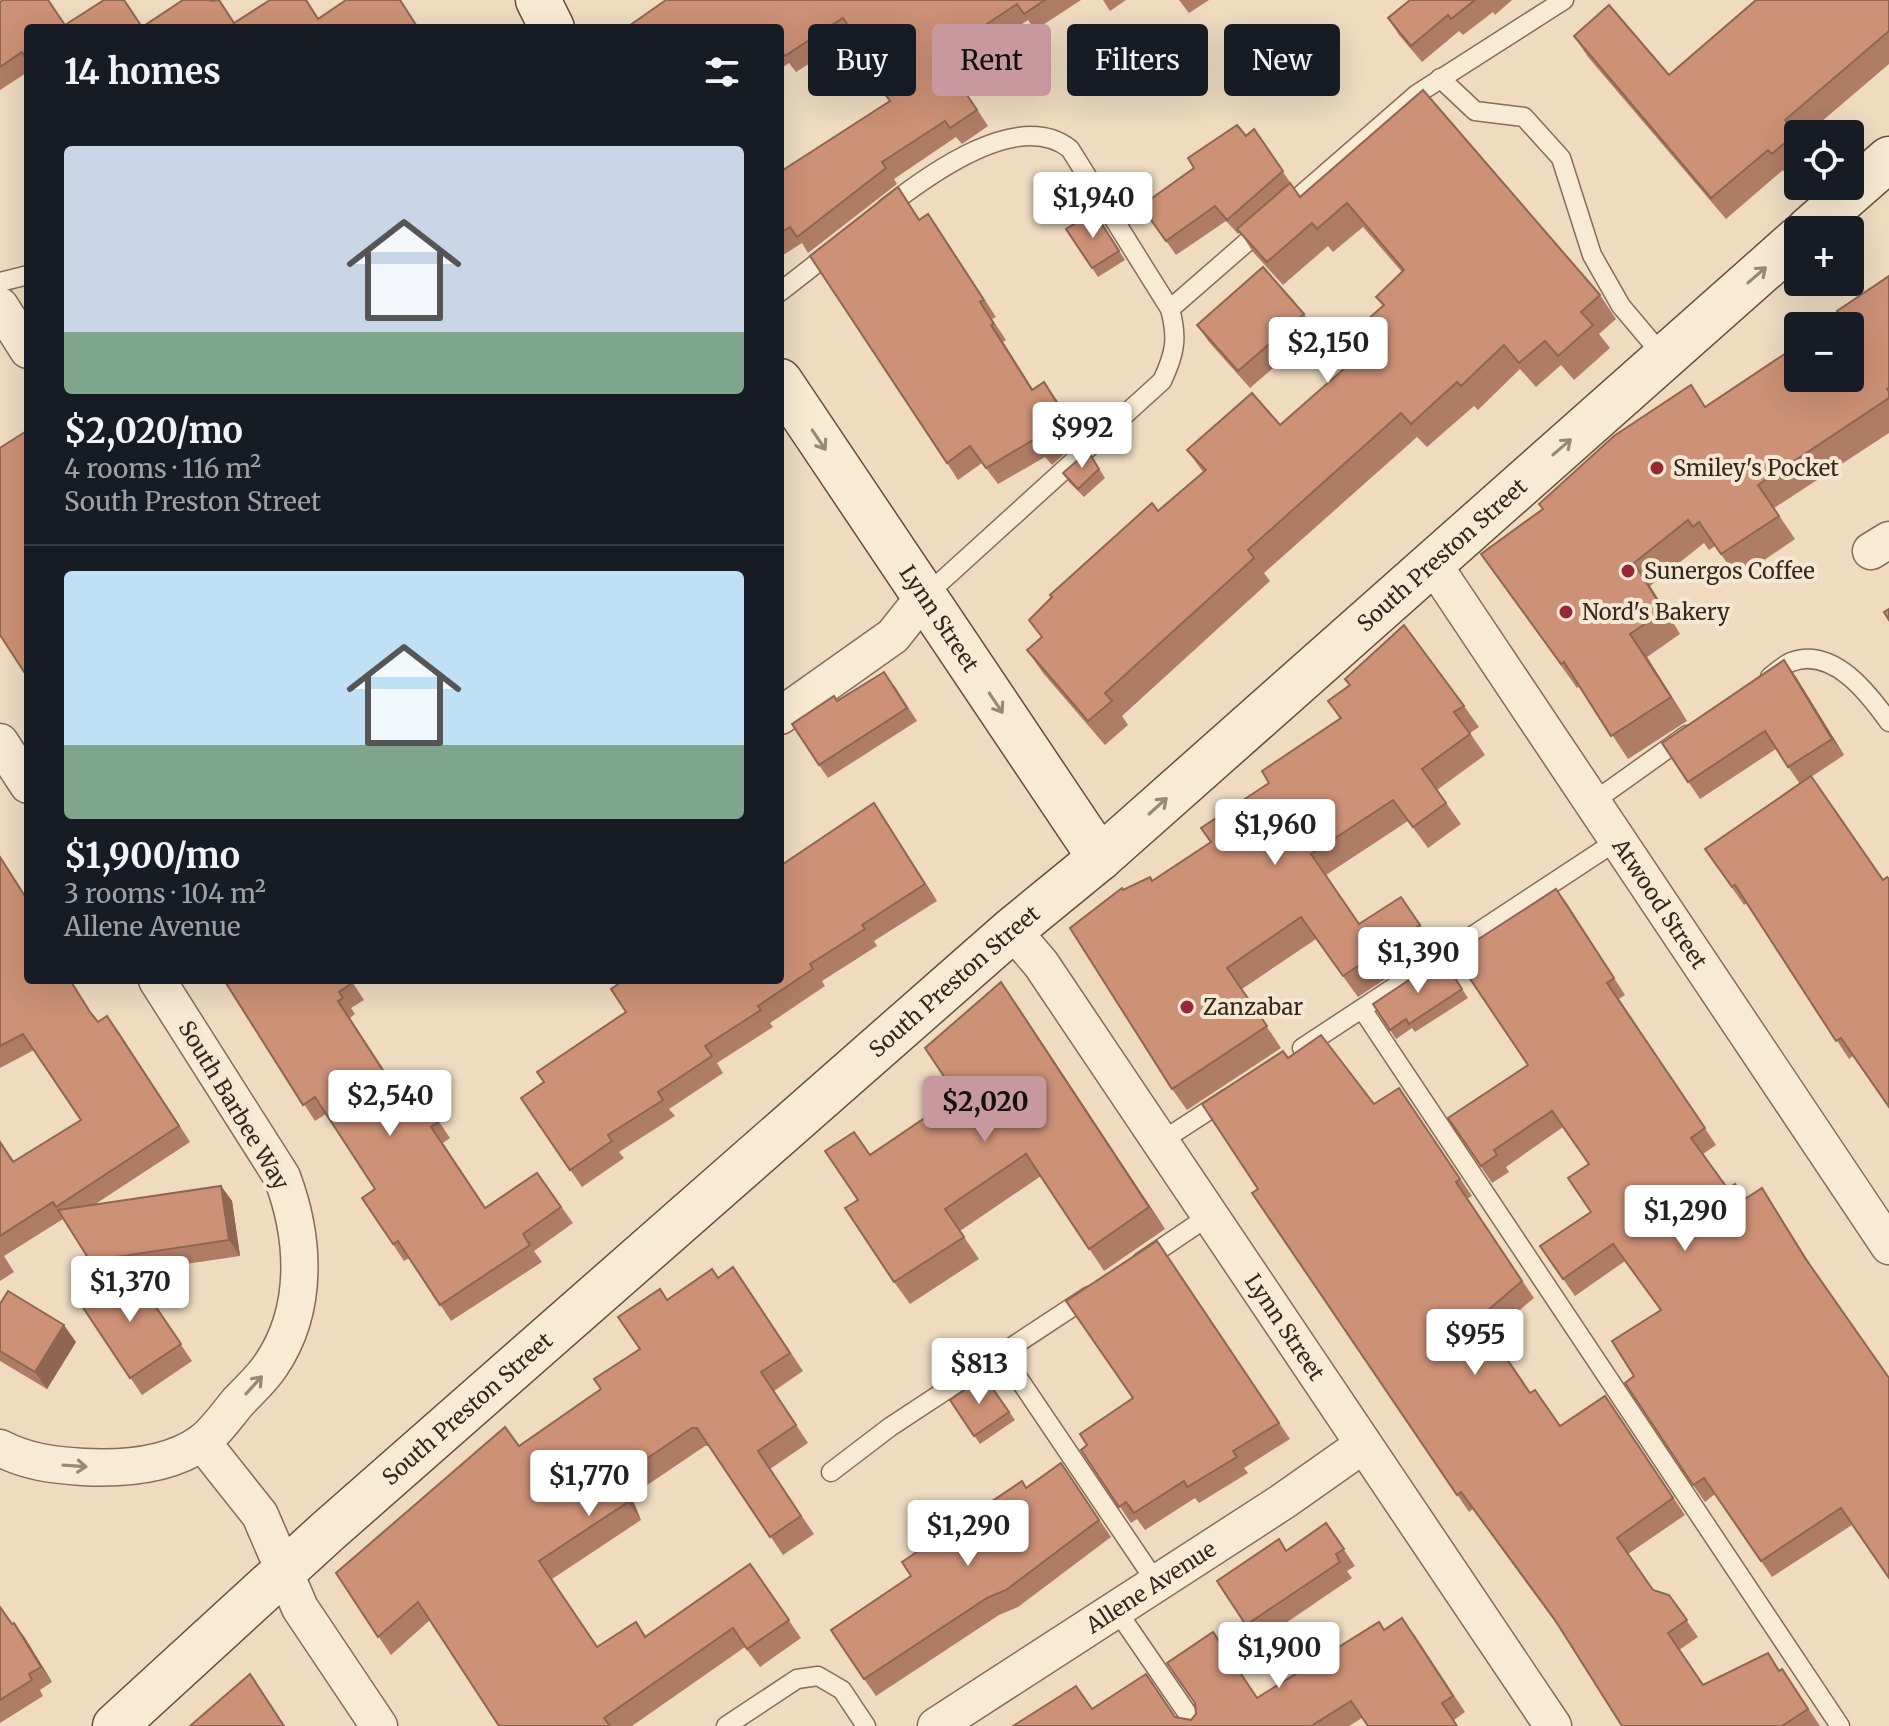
<!DOCTYPE html>
<html lang="en">
<head>
<meta charset="utf-8">
<style>
  body { margin:0; font-family:Merriweather,serif; background:#20242c; color:#f1f3f6; height:100vh; display:flex; flex-direction:column; font-size:30px; white-space:nowrap }
  * { box-sizing:border-box; margin:0 }
  p { font-size:26px; color:#9ea1a6 }
  .icon { flex:none; width:44px; height:44px; fill:none; stroke:currentColor; stroke-width:2; stroke-linecap:round; stroke-linejoin:round }
  .map { position:relative; flex:1; overflow:hidden }
  .details { position:absolute; left:24px; top:24px; width:760px; height:960px; display:flex; flex-direction:column; background:#171b24; border-radius:8px; box-shadow:0 8px 32px #0002 }
  .details>* { flex:none }
  .banner { position:absolute; left:808px; top:24px; width:760px; height:72px; display:flex; gap:16px }
  .controls { position:absolute; left:1784px; top:120px; display:grid; gap:16px }
  .controls a { display:grid; place-items:center; width:80px; height:80px; border-radius:8px; background:#171b24; box-shadow:0 8px 32px #0002; font-size:40px }
  .price { position:absolute; translate:-50% -68px; padding:0 18px; border-radius:8px; background:#fff; color:#222; font-size:26px; line-height:52px; filter:drop-shadow(0 2px 4px #0008) }
  .price::after { content:''; position:absolute; left:50%; top:48px; width:24px; height:18px; margin-left:-12px; background:inherit; clip-path:polygon(0 0,100% 0,50% 100%) }
  .price.selected { background:#c8989f; color:#111 }
  ul { padding:0; list-style:none }
  li { display:grid; align-content:center; gap:16px; height:424px; padding:0 40px }
  li+li { border-top:2px solid #363941 }
  li span { display:grid; place-items:center; height:248px; border-radius:8px; color:#555 }
  li>.icon { margin-inline-start:auto }
  span .icon { width:144px; height:144px; fill:#fffc; stroke-width:1 }
  li b { font-size:34px }
  h2 { display:flex; justify-content:space-between; align-items:center; height:96px; padding:0 40px; font-size:34px }
  .chip { padding:0 28px; border-radius:8px; background:#171b24; box-shadow:0 8px 32px #0002; font-size:28px; line-height:72px }
  .chip.selected { background:#c8989f; color:#111 }
  .map>svg:first-child { display:block }
  .lines { fill:none; stroke-linecap:round; stroke-linejoin:round }
  .lane-casing { stroke:#876c58; stroke-width:21 }
  .street-casing { stroke:#876c58; stroke-width:39 }
  .secondary-casing { stroke:#684d3b; stroke-width:47 }
  .lane { stroke:#f9ead3; stroke-width:18 }
  .street { stroke:#f9ead3; stroke-width:36 }
  .secondary { stroke:#f9ead3; stroke-width:44 }
  .wall { fill:#af7d65 }
  .shaded-wall { fill:#8f6653 }
  .building { fill:#cc9176; stroke:#8f6653; stroke-width:2 }
  .oneway { stroke:#988878 }
  .poi-dot { fill:#952834; stroke:#f5e7d0; stroke-width:3 }
  .labels { text-anchor:middle; stroke-width:8; stroke-linejoin:round; paint-order:stroke }
  .poi-label { font-size:22px; fill:#36261d; stroke:#f5e7d0; text-anchor:start }
  .street-label { font-size:22px; fill:#36261d; stroke:#f5e7d0 }
</style>
</head>
<body>
<div class="map">
<svg width="1889" height="1726" viewBox="0 0 1889 1726">
  <rect width="100%" height="100%" fill="#eedbc0"/>
  <g class="lines">
    <defs>
      <g id="lane">
        <polyline points="1440,78 1475,111 1524,117 1561,158 1592,255 1621,306 1664,357"/>
        <path d="M 886,208 C 928,175 1019,108 1070,149 L 1170,309 C 1178,338 1175,354 1162,381 L 924,597"/>
        <polyline points="0,282 28,275"/>
        <polyline points="780,292 835,249"/>
        <polyline points="1170,309 1417,94 1564,0"/>
        <path d="M 1770,677 C 1776,672 1784,665 1791,662 C 1833,646 1869,694 1889,722"/>
        <polyline points="1593,802 1687,735"/>
        <polyline points="1362,1009 1840,1726"/>
        <polyline points="1302,1048 1618,840"/>
        <polyline points="1160,1142 1228,1098"/>
        <polyline points="1141,1262 1209,1216"/>
        <polyline points="1002,1354 1156,1582"/>
        <polyline points="831,1472 890,1427 1089,1296"/>
        <polyline points="1115,1608 1196,1726"/>
        <polyline points="726,1726 797,1679 818,1676 842,1690 866,1726"/>
      </g>
      <g id="street">
        <polyline points="0,306 28,350"/>
        <polyline points="1871,551 1889,540"/>
        <path id="s1" d="M 1431,561 L 1889,1246"/>
        <polyline points="780,716 893,636 924,597"/>
        <polyline points="0,742 28,785"/>
        <path id="s2" d="M 1012,930 L 1041,964 L 1553,1726"/>
        <polyline points="202,1442 260,1515 300,1608 379,1726"/>
        <path d="M 0,1448 C 27,1462 53,1465 83,1467 C 122,1469 168,1466 201,1443 C 215,1433 227,1415 238,1402 C 249,1390 262,1379 271,1365 C 309,1309 305,1238 282,1177 L 157,980"/>
        <path id="s3" d="M 936,1726 L 1282,1502 L 1363,1445"/>
      </g>
      <g id="secondary">
        <polyline points="538,0 552,28"/>
        <polyline points="1808,230 1889,159"/>
        <path id="s4" d="M 780,381 L 1100,858"/>
        <path id="s5" d="M 115,1726 L 328,1531 L 1012,930 L 1100,858 L 1798,239"/>
      </g>
    </defs>
    <!-- lane casing -->
    <use href="#lane" class="lane-casing"/>
    <!-- street casing -->
    <use href="#street" class="street-casing"/>
    <!-- secondary casing -->
    <use href="#secondary" class="secondary-casing"/>
    <!-- lane -->
    <use href="#lane" class="lane"/>
    <!-- street -->
    <use href="#street" class="street"/>
    <!-- secondary -->
    <use href="#secondary" class="secondary"/>
  </g>
  <!-- wall -->
  <g class="wall">
    <polygon points="211,0 235,23 318,18 346,0 400,0 419,28 28,28 28,72 0,90 0,2 65,25 143,26"/>
    <polygon points="666,0 1081,0 1035,30 1028,20 952,71 988,126 962,144 956,137 894,179 897,184 808,253 802,243 780,257 780,172 890,101 890,91 854,35 796,72 789,63 780,69 780,28"/>
    <polygon points="1103,0 1126,0 1110,11"/>
    <polygon points="1179,0 1209,0 1189,13"/>
    <polygon points="1410,0 1512,0 1495,15 1493,12 1463,35 1459,31 1422,62 1399,35 1388,18"/>
    <polygon points="1889,0 1889,64 1807,134 1798,134 1798,164 1786,175 1783,170 1726,219 1588,57 1574,36 1669,75"/>
    <polygon points="1423,90 1600,295 1616,319 1599,334 1610,348 1574,380 1561,365 1536,387 1520,369 1478,410 1474,406 1427,447 1417,437 1264,573 1270,581 1122,716 1128,725 1105,745 1043,673 1027,650 1042,637 1158,511 1203,472 1187,450 1280,425 1360,355 1348,337 1383,306 1376,297 1402,272 1363,227 1333,252 1328,246 1283,285 1253,252 1240,232 1238,234 1226,221 1176,255 1141,206 1254,129 1300,197"/>
    <polygon points="898,187 920,220 928,214 940,231 996,317 992,319 1006,340 1003,342 1033,390 1056,399 1081,439 1052,465 1045,457 998,484 982,463 958,480 947,463"/>
    <polygon points="1100,220 1125,260 1098,277 1066,229"/>
    <polygon points="1889,276 1889,433 1774,508 1795,539 1738,578 1715,546 1709,550 1704,543 1650,586 1680,634 1647,657 1687,721 1628,759 1580,686 1577,688 1481,554 1543,509 1706,406 1841,317"/>
    <polygon points="1304,314 1316,331 1250,388 1209,342 1197,325"/>
    <polygon points="1088,451 1105,478 1084,497 1069,482 1063,473"/>
    <polygon points="1784,660 1796,677 1844,755 1811,777 1883,880 1889,879 1889,1107 1853,1056 1849,1059 1747,903 1744,905 1705,849 1800,784 1776,749 1700,799 1662,743"/>
    <polygon points="894,685 917,721 828,778 819,765 837,701"/>
    <polygon points="1328,701 1464,706 1479,727 1470,733 1485,755 1437,790 1461,824 1428,848 1408,821 1326,875 1359,924 1401,897 1435,946 1358,997 1316,939 1242,989 1281,1048 1187,1110 1172,1089 1124,890 1152,881 1211,842 1269,783 1340,719"/>
    <polygon points="874,803 937,901 874,941 877,946 822,981 825,986 770,1023 773,1027 717,1063 723,1073 669,1109 675,1116 619,1152 624,1158 582,1187 521,1098 780,980"/>
    <polygon points="0,856 28,900 28,980 94,1016 98,1022 118,1031 190,1142 94,1205 221,1186 232,1201 240,1256 132,1272 192,1361 142,1395 80,1303 124,1273 101,1277 63,1219 4,1256 14,1272 0,1281 0,1141 14,1161 81,1120 34,1050 0,1068"/>
    <polygon points="1556,889 1625,995 1619,999 1716,1145 1703,1154 1728,1189 1745,1199 1773,1205 1852,1525 1772,1577 1715,1494 1705,1502 1693,1485 1634,1376 1661,1310 1625,1261 1575,1296 1540,1246 1591,1212 1589,1164 1563,1127 1506,1167 1509,1172 1492,1183 1448,1118 1528,1065"/>
    <polygon points="1442,958 1468,998 1415,1032 1412,1028 1396,1039 1373,1004"/>
    <polygon points="224,980 351,980 364,1000 351,1008 355,1014 350,1018 392,1082 417,1089 450,1138 443,1143 486,1208 537,1173 573,1223 534,1251 542,1262 451,1321 409,1258 404,1261 362,1198 375,1189 326,1114 315,1121"/>
    <polygon points="1017,1005 1165,1229 1104,1271 1041,1176 960,1231 979,1259 910,1304 894,1282 858,1200 870,1154 957,1096"/>
    <polygon points="1288,1058 1374,1104 1399,1088 1472,1196 1467,1199 1534,1298 1491,1334 1530,1393 1560,1426 1605,1396 1685,1515 1628,1554 1653,1590 1669,1595 1698,1637 1679,1650 1704,1685 1782,1669 1820,1726 1622,1726 1558,1626 1473,1509 1469,1512 1252,1193 1258,1189"/>
    <polygon points="1157,1241 1290,1439 1244,1468 1248,1473 1199,1503 1195,1498 1145,1530 1137,1519 1131,1523 1081,1450 1087,1445 1133,1398"/>
    <polygon points="718,1277 746,1285 803,1371 774,1391 808,1443 770,1469 814,1534 783,1555 709,1446 705,1446 631,1496 641,1520 552,1579 598,1647 636,1622 646,1636 750,1564 801,1638 760,1667 745,1647 632,1726 499,1726 430,1620 391,1655 336,1573 601,1389 640,1349 667,1299"/>
    <polygon points="0,1304 76,1342 47,1389 0,1361"/>
    <polygon points="984,1376 1015,1420 980,1444 950,1400"/>
    <polygon points="1061,1463 1111,1537 1018,1607 999,1615 876,1696 864,1679 911,1576 1022,1481 1026,1488"/>
    <polygon points="1326,1523 1355,1566 1347,1571 1352,1578 1258,1642 1217,1581 1286,1551"/>
    <polygon points="0,1607 12,1624 14,1623 25,1638 52,1682 40,1690 43,1696 0,1723"/>
    <polygon points="1384,1629 1414,1634 1465,1712 1454,1720 1362,1718 1349,1726 1013,1726 1092,1709 1175,1717 1191,1720 1257,1698"/>
  </g>
  <!-- shaded-wall -->
  <g class="shaded-wall">
    <polygon points="991,325 1003,342 1044,407 1032,390"/>
    <polygon points="1044,382 1056,399 1081,439 1069,422"/>
    <polygon points="1634,563 1650,586 1680,634 1664,611"/>
    <polygon points="1630,634 1647,657 1687,721 1671,697"/>
    <polygon points="1784,660 1796,677 1844,755 1832,739"/>
    <polygon points="874,803 885,820 937,901 925,884"/>
    <polygon points="1556,889 1568,905 1625,995 1614,978"/>
    <polygon points="1001,982 1017,1005 1165,1229 1149,1207"/>
    <polygon points="107,1016 118,1031 190,1142 179,1126"/>
    <polygon points="221,1186 232,1201 240,1256 229,1240"/>
    <polygon points="1762,1188 1773,1205 1817,1275 1805,1258"/>
    <polygon points="64,1325 76,1342 47,1389 35,1372"/>
    <polygon points="618,1478 631,1496 641,1520 628,1502"/>
    <polygon points="14,1623 25,1638 52,1682 41,1667"/>
  </g>
  <!-- building -->
  <g class="building">
    <polygon points="3,0 48,0 65,25 104,0 124,0 142,27 183,0 210,0 211,1 219,0 234,23 270,0 306,0 318,19 346,0 400,0 418,28 28,28 28,62 22,52 0,67 0,2"/>
    <polygon points="666,0 1045,0 1024,14 1017,4 940,55 977,110 950,128 945,121 882,162 886,168 797,237 790,227 780,233 780,172 890,101 885,94 890,91 843,18 785,56 780,49 780,28 626,28"/>
    <polygon points="1410,0 1475,0 1451,19 1448,15 1411,46 1388,18"/>
    <polygon points="1756,0 1889,0 1889,31 1785,120 1796,133 1772,154 1768,150 1711,198 1574,36 1609,5 1669,75"/>
    <polygon points="1423,90 1600,295 1581,312 1593,325 1558,356 1545,341 1519,363 1504,345 1461,386 1457,382 1411,424 1401,413 1248,550 1254,558 1105,693 1112,701 1088,721 1027,650 1042,637 1029,620 1052,597 1050,595 1152,503 1158,511 1206,470 1187,450 1252,393 1280,425 1362,353 1348,337 1384,305 1376,297 1404,270 1347,203 1317,229 1312,223 1267,262 1237,229 1290,183 1300,197"/>
    <polygon points="1237,125 1246,136 1254,129 1283,171 1227,220 1215,206 1166,241 1141,206 1194,168 1188,158"/>
    <polygon points="898,187 919,220 928,214 984,300 980,302 994,324 991,325 1032,390 1044,382 1069,422 1040,448 1033,440 986,468 970,446 947,463 810,256"/>
    <polygon points="1094,212 1119,251 1092,268 1066,229"/>
    <polygon points="1263,267 1304,314 1238,371 1197,325"/>
    <polygon points="1889,276 1889,388 1887,389 1889,392 1889,398 1758,485 1779,516 1721,554 1699,522 1693,527 1688,520 1634,563 1664,611 1630,634 1671,697 1611,736 1564,662 1561,664 1481,554 1543,509 1539,504 1614,436 1691,385 1705,407 1798,345 1798,378 1850,378 1850,326 1827,326 1841,317 1837,311"/>
    <polygon points="28,430 28,678 0,635 0,448"/>
    <polygon points="1088,451 1099,469 1078,489 1063,473"/>
    <polygon points="1889,609 1889,620 1884,612"/>
    <polygon points="1404,625 1464,706 1454,712 1470,734 1422,769 1446,803 1413,827 1393,800 1311,854 1359,924 1401,897 1420,925 1343,976 1301,917 1227,968 1267,1026 1172,1089 1070,928 1122,888 1123,890 1150,877 1152,881 1211,842 1201,828 1269,783 1262,771 1341,718 1328,701 1350,685 1345,679"/>
    <polygon points="1784,660 1832,739 1788,767 1765,731 1688,782 1662,743"/>
    <polygon points="884,672 907,708 819,765 792,724 834,696 837,701"/>
    <polygon points="1811,776 1883,880 1887,877 1889,879 1889,1107 1841,1038 1836,1041 1735,885 1732,887 1705,849"/>
    <polygon points="874,803 925,884 862,925 865,929 810,964 813,969 758,1006 761,1010 705,1046 712,1056 658,1092 663,1100 608,1135 612,1141 570,1170 521,1098 544,1082 537,1072 626,1012 611,989 624,980 780,980 780,866"/>
    <polygon points="0,857 28,901 28,980 70,980 90,1012 98,1022 107,1016 179,1126 56,1207 53,1202 0,1236 0,1142 13,1162 81,1120 23,1034 0,1046"/>
    <polygon points="1556,889 1614,978 1607,983 1705,1128 1691,1138 1728,1189 1735,1184 1745,1199 1762,1188 1805,1258 1889,1378 1889,1578 1841,1508 1761,1561 1704,1478 1693,1485 1625,1383 1634,1376 1612,1341 1661,1310 1613,1244 1563,1279 1540,1246 1591,1212 1568,1178 1589,1164 1552,1111 1494,1150 1497,1155 1481,1166 1448,1118 1528,1065 1454,955"/>
    <polygon points="1442,958 1462,989 1409,1024 1406,1019 1390,1030 1373,1004"/>
    <polygon points="224,980 350,980 352,983 339,992 343,998 338,1001 391,1083 406,1073 438,1122 431,1127 485,1208 537,1173 561,1207 523,1234 530,1245 440,1305 398,1241 393,1244 362,1198 375,1189 315,1097 303,1105"/>
    <polygon points="1001,982 1149,1207 1089,1249 1026,1154 945,1209 964,1237 894,1282 845,1208 858,1200 825,1151 854,1132 870,1155 957,1096 925,1048"/>
    <polygon points="1321,1035 1374,1104 1399,1088 1460,1179 1456,1182 1522,1281 1479,1318 1530,1393 1535,1390 1560,1426 1605,1396 1673,1498 1617,1538 1653,1590 1669,1595 1687,1620 1668,1633 1703,1685 1768,1653 1779,1671 1782,1669 1808,1709 1782,1726 1622,1726 1555,1620 1461,1492 1457,1495 1252,1193 1258,1189 1202,1104 1283,1051 1288,1058"/>
    <polygon points="221,1186 229,1240 90,1261 58,1210"/>
    <polygon points="1157,1241 1279,1423 1233,1451 1237,1457 1187,1487 1184,1481 1134,1513 1126,1502 1119,1507 1081,1450 1087,1445 1080,1434 1133,1398 1066,1301"/>
    <polygon points="733,1267 790,1353 761,1372 796,1425 758,1451 801,1516 770,1537 697,1428 692,1428 618,1478 628,1502 539,1561 597,1647 636,1622 645,1637 750,1564 789,1620 747,1649 733,1628 604,1718 610,1726 499,1726 418,1602 378,1637 336,1573 505,1427 519,1446 601,1389 594,1379 640,1349 618,1317 660,1289 667,1300 712,1269 718,1278"/>
    <polygon points="130,1269 181,1344 130,1378 80,1303"/>
    <polygon points="8,1291 64,1325 35,1372 0,1351 0,1304"/>
    <polygon points="984,1376 1009,1412 974,1436 950,1400"/>
    <polygon points="1061,1463 1099,1520 1006,1590 987,1598 864,1679 831,1630 911,1576 902,1562 1022,1481 1026,1488"/>
    <polygon points="1326,1523 1344,1549 1336,1554 1340,1562 1246,1625 1217,1581 1279,1539 1286,1551"/>
    <polygon points="0,1607 12,1624 14,1623 41,1667 29,1674 32,1680 0,1700"/>
    <polygon points="1402,1618 1453,1696 1442,1703 1457,1726 1368,1726 1351,1701 1311,1726 1013,1726 1076,1686 1092,1709 1146,1674 1175,1717 1191,1720 1196,1714 1195,1703 1167,1663 1213,1632 1257,1698 1379,1622 1384,1630"/>
    <polygon points="250,1674 284,1726 190,1726"/>
  </g>
  <!-- one-way arrows -->
  <defs><path id="oneway-shaft" d="M-6 0H5M1.5-3L5.5 0L1.5 3" fill="none" stroke-width="1.6" stroke-linecap="round" stroke-linejoin="round" transform="scale(2)"/></defs>
  <g class="oneway">
    <use href="#oneway-shaft" transform="translate(1757 275) rotate(-41)"/>
    <use href="#oneway-shaft" transform="translate(819 440) rotate(56)"/>
    <use href="#oneway-shaft" transform="translate(1562 447) rotate(-41)"/>
    <use href="#oneway-shaft" transform="translate(996 703) rotate(56)"/>
    <use href="#oneway-shaft" transform="translate(1158 806) rotate(-42)"/>
    <use href="#oneway-shaft" transform="translate(254 1385) rotate(-48)"/>
    <use href="#oneway-shaft" transform="translate(75 1466) rotate(4)"/>
  </g>
  <!-- markers -->
  <g class="poi-dot">
    <circle cx="1657" cy="468" r="8"/>
    <circle cx="1628" cy="571" r="8"/>
    <circle cx="1566" cy="612" r="8"/>
    <circle cx="1187" cy="1007" r="8"/>
  </g>
  <g class="labels">
    <!-- poi labels -->
    <g class="poi-label">
      <text x="1673" y="476">Smiley's Pocket</text>
      <text x="1644" y="579">Sunergos Coffee</text>
      <text x="1582" y="620">Nord's Bakery</text>
      <text x="1203" y="1015">Zanzabar</text>
    </g>
    <!-- street labels -->
    <g class="street-label">
      <text dy="8" stroke="none"><textPath href="#s5" startOffset="1770">South Preston Street</textPath></text>
      <text dy="8" stroke="none"><textPath href="#s4" startOffset="286">Lynn Street</textPath></text>
      <text dy="8" stroke="none"><textPath href="#s1" startOffset="412">Atwood Street</textPath></text>
      <text dy="8" stroke="none"><textPath href="#s5" startOffset="1122">South Preston Street</textPath></text>
      <text transform="translate(234 1105) rotate(59)" y="8">South Barbee Way</text>
      <text dy="8" stroke="none"><textPath href="#s2" startOffset="482">Lynn Street</textPath></text>
      <text dy="8" stroke="none"><textPath href="#s5" startOffset="474">South Preston Street</textPath></text>
      <text dy="8" stroke="none"><textPath href="#s3" startOffset="256">Allene Avenue</textPath></text>
    </g>
  </g>
</svg>
<div class="controls">
<a><svg class="icon" aria-label="locate" viewBox="0 0 24 24"><circle cx="12" cy="12" r="6"/><path d="M12 2v4M12 18v4M2 12h4M18 12h4"/></svg></a>
<a>+</a>
<a>−</a>
</div>
<b class="price" style="left:1093px;top:240px">$1,940</b>
<b class="price" style="left:1328px;top:385px">$2,150</b>
<b class="price" style="left:1082px;top:470px">$992</b>
<b class="price" style="left:1275px;top:867px">$1,960</b>
<b class="price" style="left:1418px;top:995px">$1,390</b>
<b class="price" style="left:390px;top:1138px">$2,540</b>
<b class="price selected" style="left:985px;top:1144px">$2,020</b>
<b class="price" style="left:1685px;top:1253px">$1,290</b>
<b class="price" style="left:130px;top:1324px">$1,370</b>
<b class="price" style="left:1475px;top:1377px">$955</b>
<b class="price" style="left:979px;top:1406px">$813</b>
<b class="price" style="left:589px;top:1518px">$1,770</b>
<b class="price" style="left:968px;top:1568px">$1,290</b>
<b class="price" style="left:1279px;top:1690px">$1,900</b>
<div class="banner">
<a class="chip">Buy</a>
<a class="chip selected">Rent</a>
<a class="chip">Filters</a>
<a class="chip">New</a>
</div>
<section class="details">
<h2>14 homes<svg class="icon" aria-label="filters" viewBox="0 0 24 24"><path d="M4 7h16M4 17h16"/><circle cx="9" cy="7" r="2"/><circle cx="15" cy="17" r="2"/></svg></h2>
<ul>
<li><span style="background:linear-gradient(#c9d6e8 75%,#7fa58c 0)"><svg class="icon" aria-label="home" viewBox="0 0 24 24"><path d="M3 11l9-7 9 7M6 9v11h12V9"/></svg></span><div><b>$2,020/mo</b><p>4 rooms · 116 m²</p><p>South Preston Street</p></div></li>
<li><span style="background:linear-gradient(#bfe0f5 70%,#7fa58c 0)"><svg class="icon" aria-label="home" viewBox="0 0 24 24"><path d="M3 11l9-7 9 7M6 9v11h12V9"/></svg></span><div><b>$1,900/mo</b><p>3 rooms · 104 m²</p><p>Allene Avenue</p></div></li>
</ul>
</section>
</div>
</body>
</html>
